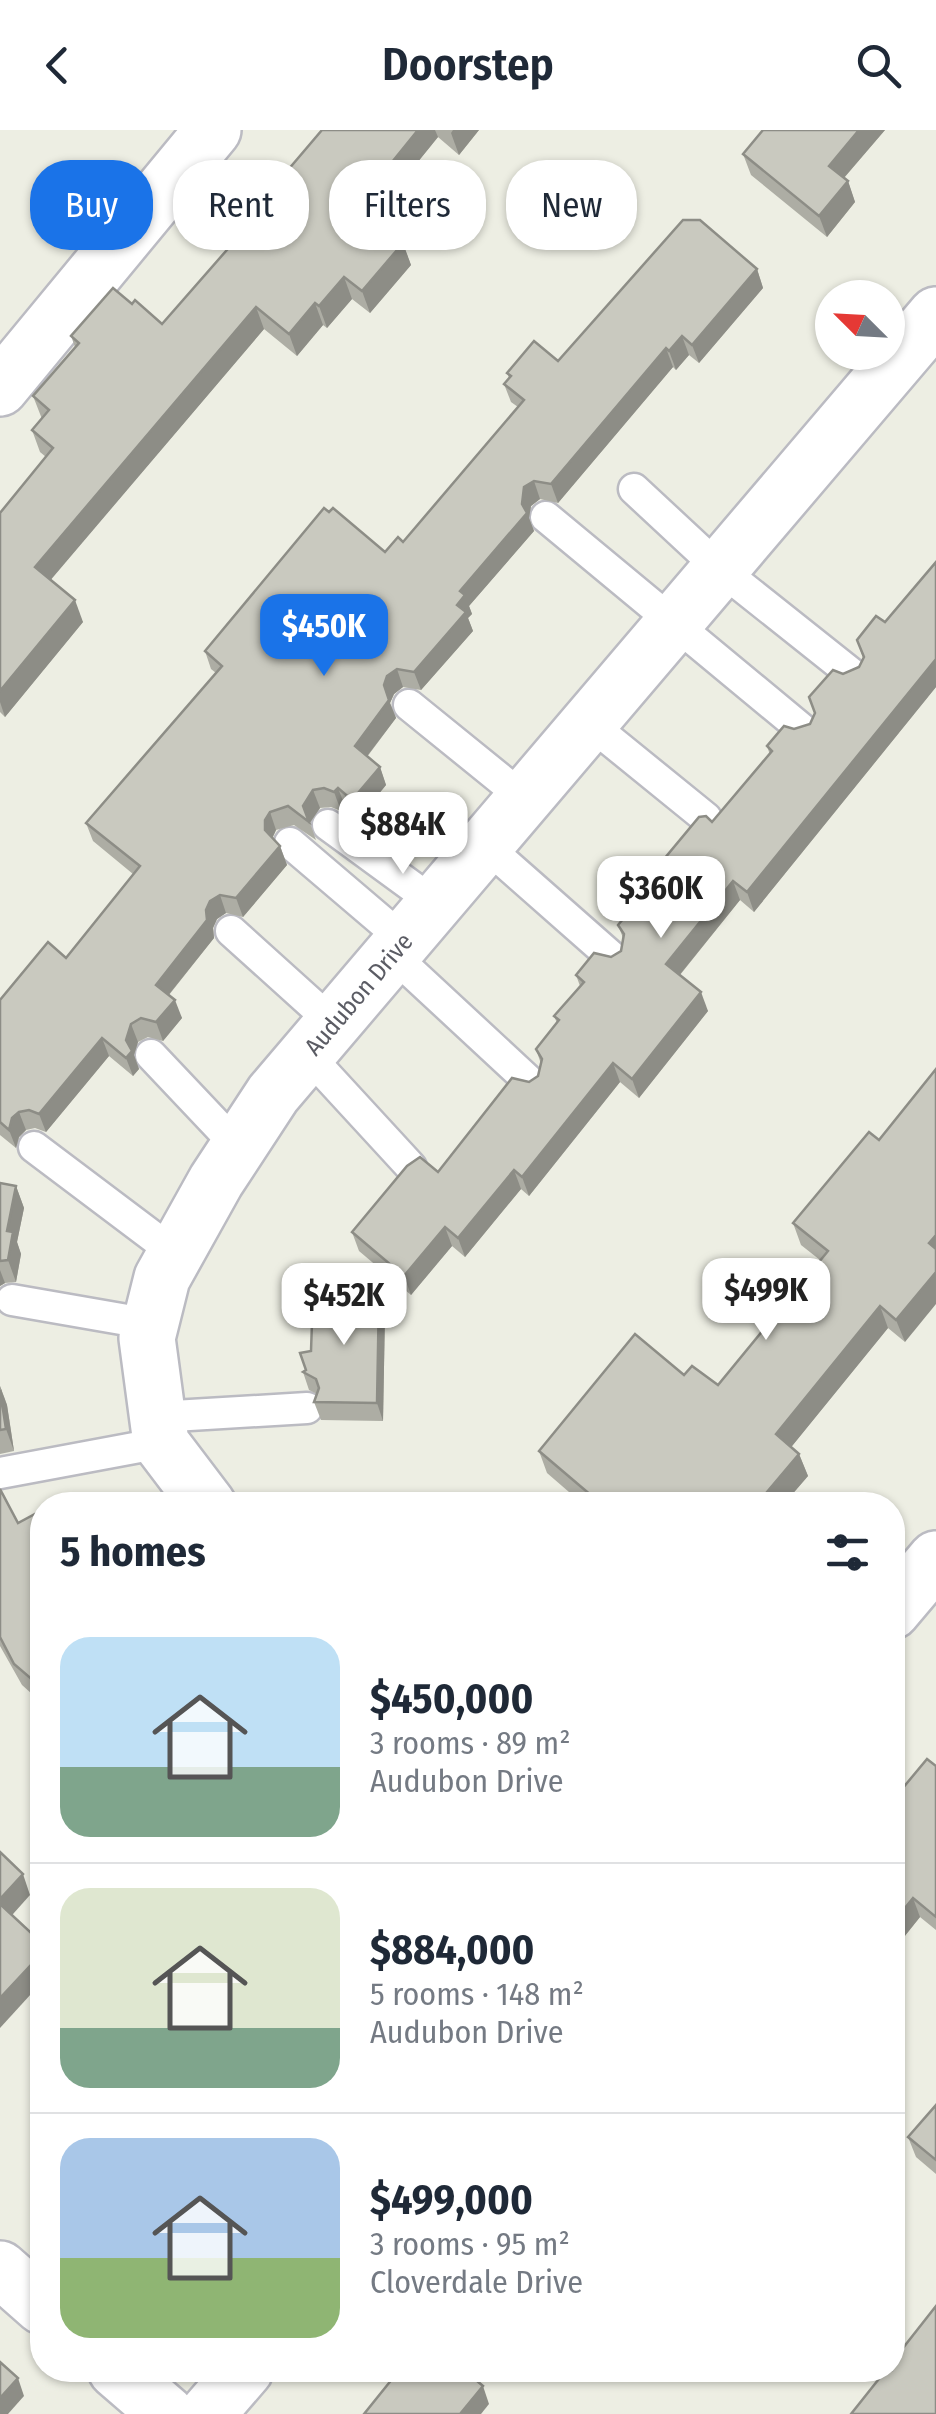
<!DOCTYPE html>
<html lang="en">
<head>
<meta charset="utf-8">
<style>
  body { margin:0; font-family:"Fira Sans Condensed",sans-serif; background:#f2f2f3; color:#1f2937; height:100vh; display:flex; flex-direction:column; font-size:38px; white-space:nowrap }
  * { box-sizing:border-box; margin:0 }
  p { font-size:32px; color:#747a83 }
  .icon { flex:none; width:55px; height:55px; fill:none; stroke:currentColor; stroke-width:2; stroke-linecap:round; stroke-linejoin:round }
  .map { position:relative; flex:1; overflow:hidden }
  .drawer { position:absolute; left:30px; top:1362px; width:875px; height:890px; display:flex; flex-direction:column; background:#fff; border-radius:40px; box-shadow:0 2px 8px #0004 }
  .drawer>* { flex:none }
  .top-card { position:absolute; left:30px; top:30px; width:878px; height:90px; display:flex; gap:20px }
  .needle { width:65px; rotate:294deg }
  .tools { position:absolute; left:815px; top:150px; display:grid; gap:20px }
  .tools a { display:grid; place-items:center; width:90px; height:90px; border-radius:50%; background:#fff; box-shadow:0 2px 8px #0004; font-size:50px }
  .price { position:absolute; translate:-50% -85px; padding:0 22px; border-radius:20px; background:#fff; color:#222; font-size:32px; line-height:65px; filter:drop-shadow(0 2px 5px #0008) }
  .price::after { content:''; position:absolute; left:50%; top:60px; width:30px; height:22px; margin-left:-15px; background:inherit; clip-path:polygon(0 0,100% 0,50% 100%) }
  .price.selected { background:#1a73e8; color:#fff }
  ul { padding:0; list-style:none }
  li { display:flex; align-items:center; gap:30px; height:250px; padding:0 30px }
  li+li { border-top:2px solid #e0e1e3 }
  li span { display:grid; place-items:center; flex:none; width:280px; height:200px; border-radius:30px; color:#555 }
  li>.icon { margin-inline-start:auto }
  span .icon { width:120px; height:120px; fill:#fffc; stroke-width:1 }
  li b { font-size:42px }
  h2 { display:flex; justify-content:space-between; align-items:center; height:120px; padding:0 30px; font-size:42px }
  .chip { padding:0 35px; border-radius:40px; background:#fff; box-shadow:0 2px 8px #0004; font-size:35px; line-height:90px }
  .chip.selected { background:#1a73e8; color:#fff }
  header { display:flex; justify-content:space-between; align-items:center; height:130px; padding:0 30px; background:#fff; font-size:45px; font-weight:600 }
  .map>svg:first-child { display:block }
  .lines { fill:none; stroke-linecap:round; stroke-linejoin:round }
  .lane-casing { stroke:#bbbbc2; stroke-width:35 }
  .street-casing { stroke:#bbbbc2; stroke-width:60 }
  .lane { stroke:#fff; stroke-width:30 }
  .street { stroke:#fff; stroke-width:55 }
  .wall { fill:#adada4 }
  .shaded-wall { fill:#8d8d86 }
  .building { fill:#c9c9bf; stroke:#8d8d86; stroke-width:2.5 }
  .labels { text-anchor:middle; stroke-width:9; stroke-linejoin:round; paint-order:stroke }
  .street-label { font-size:25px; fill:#5b5c64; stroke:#fff }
</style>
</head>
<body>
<header><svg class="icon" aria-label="back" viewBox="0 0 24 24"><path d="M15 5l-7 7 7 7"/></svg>Doorstep<svg class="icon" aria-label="search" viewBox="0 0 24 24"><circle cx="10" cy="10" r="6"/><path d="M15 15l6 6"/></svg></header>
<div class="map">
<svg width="936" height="2284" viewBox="0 0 936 2284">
  <rect width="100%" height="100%" fill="#edeee3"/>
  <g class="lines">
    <defs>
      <g id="lane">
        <polyline points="634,359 720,439 852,544"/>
        <polyline points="546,387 803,600"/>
        <polyline points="409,575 525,669"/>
        <polyline points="589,593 706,688"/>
        <polyline points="328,695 436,774"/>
        <polyline points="290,713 405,811"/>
        <polyline points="486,716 613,828"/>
        <polyline points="231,801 334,894"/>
        <polyline points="393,825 531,953"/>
        <polyline points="307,924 411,1037"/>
        <polyline points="151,925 238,1017"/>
        <polyline points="34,1017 176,1124"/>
        <polyline points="12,1170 150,1194"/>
        <polyline points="157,1287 307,1278"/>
        <polyline points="0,1343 161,1313"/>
      </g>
      <g id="street">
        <polyline points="0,258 213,0"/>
        <path id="s1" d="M 208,1375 L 161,1313 L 147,1208 L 162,1148 L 216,1051 L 273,964 L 936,185"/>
        <polyline points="892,1481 936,1429"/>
        <polyline points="0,2139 42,2176"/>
        <polyline points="116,2240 167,2284"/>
        <polyline points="207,2284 245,2240"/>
      </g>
    </defs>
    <!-- lane casing -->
    <use href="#lane" class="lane-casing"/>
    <!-- street casing -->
    <use href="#street" class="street-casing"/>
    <!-- lane -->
    <use href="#lane" class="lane"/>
    <!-- street -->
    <use href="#street" class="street"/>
  </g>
  <!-- wall -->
  <g class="wall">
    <polygon points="322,0 479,0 459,25 438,7 386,71 408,104 402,112 411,135 370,183 352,169 327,198 323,195 297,226 264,199 50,450 83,492 5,587 0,582 0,383 46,327 40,322 32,300 42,289 33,266 75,217 71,206 132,174 162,194 238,107 236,101"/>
    <polygon points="763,0 885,0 844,48 848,51 855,72 827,107 751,45 743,24"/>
    <polygon points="757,139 763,158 699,233 689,225 676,240 673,237 558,373 540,369 531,376 529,388 534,401 469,476 472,484 468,488 473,501 421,560 403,557 394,564 390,573 396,588 367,627 380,637 386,655 359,688 345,676 341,681 331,677 320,678 310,693 316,710 294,695 276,700 272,708 280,716 287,735 243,787 226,783 217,789 213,798 214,808 169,865 182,888 163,911 148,907 138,912 134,925 139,939 133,946 109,926 46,1002 35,998 26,1000 19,1007 16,1018 0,1005 0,870 66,828 133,744 93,711 86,693 216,543 211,539 205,521 403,412 518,277 511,272 504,254 509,248 507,243 558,231"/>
    <polygon points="936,432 936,557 754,782 740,770 680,845 708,881 639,968 620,952 529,1066 521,1059 465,1127 452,1116 411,1165 359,1121 352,1102 438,1042 529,952 538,946 541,934 536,919 557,893 554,886 580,856 576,845 621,821 623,808 618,795 643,766 640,758 712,692 770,625 767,616 794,599 810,594 843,544 859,537 863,528 857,510 885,492"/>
    <polygon points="869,1002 905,1212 888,1198 791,1317 799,1324 808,1346 783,1375 584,1375 547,1343 539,1321 684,1245 718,1255 820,1130 801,1115 793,1093"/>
    <polygon points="0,1053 16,1056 24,1078 17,1112 21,1124 16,1152 5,1153 0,1156"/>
    <polygon points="385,1183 383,1291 321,1290 314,1272 317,1264 309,1260 303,1242 306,1240 311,1221"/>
    <polygon points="0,1256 7,1275 14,1321 0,1324"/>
    <polygon points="0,1359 18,1393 42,1397 42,1573 22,1555 0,1516"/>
    <polygon points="936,1636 936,1800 920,1787 892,1822"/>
    <polygon points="936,1975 936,2044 916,2027 908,2007"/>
  </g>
  <!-- shaded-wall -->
  <g class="shaded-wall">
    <polygon points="418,0 435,0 438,7 379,80 371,58"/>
    <polygon points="453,0 479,0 459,25 451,3"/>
    <polygon points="859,0 885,0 836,57 829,36"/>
    <polygon points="848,51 855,72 827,107 819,86"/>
    <polygon points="400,82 408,104 394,121 386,99"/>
    <polygon points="403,113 411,135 370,183 362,161"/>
    <polygon points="757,139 763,158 699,233 692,215"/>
    <polygon points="344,147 352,169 327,198 319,176"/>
    <polygon points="315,173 323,195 297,226 289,204"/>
    <polygon points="256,177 264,199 43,459 35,437"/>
    <polygon points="682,206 689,225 676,240 669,221"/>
    <polygon points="666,218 673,237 558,373 551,354"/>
    <polygon points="534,351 540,369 531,376 529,388 534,401 469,476 472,484 468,488 473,501 421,560 414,542 457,475 460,461 522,374 524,357"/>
    <polygon points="75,470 83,492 5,587 0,572 0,561"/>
    <polygon points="936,529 936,557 754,782 747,762"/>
    <polygon points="397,539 403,557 394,564 390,573 396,588 361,634 355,616 387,546"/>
    <polygon points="380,637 386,655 359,688 352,670"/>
    <polygon points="338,658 345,676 341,681 334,662"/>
    <polygon points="313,660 320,678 309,694 303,676"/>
    <polygon points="270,682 276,700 272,709 265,700 265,690"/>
    <polygon points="280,716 287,735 243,787 236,768"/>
    <polygon points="733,751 740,770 673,853 666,834"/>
    <polygon points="220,765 226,783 217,789 213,798 214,808 162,873 156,855 210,771"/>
    <polygon points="701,862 708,881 639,968 632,949"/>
    <polygon points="175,870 182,888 163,911 156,892"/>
    <polygon points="131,894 138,912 134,925 139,939 133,946 126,928 126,910"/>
    <polygon points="102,908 109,926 46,1002 39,984"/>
    <polygon points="613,933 620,952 529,1066 522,1047"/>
    <polygon points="19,982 26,1000 19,1007 16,1018 9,1000 12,988"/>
    <polygon points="514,1040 521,1059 465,1127 458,1108"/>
    <polygon points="16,1056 24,1078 17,1112 21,1124 16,1152 8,1130 7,1101"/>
    <polygon points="445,1097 452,1116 411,1165 404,1146"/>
    <polygon points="936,1105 936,1132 929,1113"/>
    <polygon points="0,1140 5,1153 0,1156"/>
    <polygon points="936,1142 936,1174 905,1212 896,1190"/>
    <polygon points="379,1165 385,1183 383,1291 377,1273"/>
    <polygon points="880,1176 888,1198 784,1326 776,1304"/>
    <polygon points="0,1256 7,1275 14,1321 6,1299"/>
    <polygon points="799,1324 808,1346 783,1375 756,1375"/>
    <polygon points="23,1744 30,1765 5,1793 0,1778 0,1769"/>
    <polygon points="913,1768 920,1787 892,1822 892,1794"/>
    <polygon points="42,1823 42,1852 0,1898 0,1868"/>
    <polygon points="18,2248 24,2266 8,2284 0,2284 0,2268"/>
    <polygon points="483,2256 489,2274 481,2284 460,2284"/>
  </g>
  <!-- building -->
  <g class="building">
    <polygon points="322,0 418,0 371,58 400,82 386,99 403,113 362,161 344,147 319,176 315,173 289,204 256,177 35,437 75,470 0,561 0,383 53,318 32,300 49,280 33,266 79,213 71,206 113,158 132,174 135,170 162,194 240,105 236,101"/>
    <polygon points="763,0 859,0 829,36 848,51 819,86 743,24"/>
    <polygon points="683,90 700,90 757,139 692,215 682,206 669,221 666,218 551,354 534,351 524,357 522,374 527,383 460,461 465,465 457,475 466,482 414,542 397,539 387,546 384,555 389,570 355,616 380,637 352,670 338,658 334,662 324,658 313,660 303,676 309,692 288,676 270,682 265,690 265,700 280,716 236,768 220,765 210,771 206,780 207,790 156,855 175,870 156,892 141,888 131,894 126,910 132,921 126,928 102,908 39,984 29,980 19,982 12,988 9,1000 0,992 0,870 48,812 66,828 140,736 86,693 222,536 205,521 324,378 329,382 333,378 385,422 398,407 403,412 524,270 504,254 511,246 507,243 534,211 558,231"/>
    <polygon points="936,432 936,529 747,762 733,751 666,834 701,862 632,949 613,933 522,1047 514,1040 458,1108 445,1097 404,1146 352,1102 407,1036 420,1027 438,1042 512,948 529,952 538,946 542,929 536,919 559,890 554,886 584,852 576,845 594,823 611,827 621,821 624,804 618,795 645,763 640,758 699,687 706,686 712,692 772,621 767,616 784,596 794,599 810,594 815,583 809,567 833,540 843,544 859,537 864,527 857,510 876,486 885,492"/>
    <polygon points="936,939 936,1105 929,1113 936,1119 936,1142 896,1190 880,1176 776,1304 799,1324 756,1375 597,1375 599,1372 539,1321 635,1204 684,1245 692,1236 718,1255 828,1121 793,1093 869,1002 879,1010"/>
    <polygon points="0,1053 16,1056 7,1101 13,1102 8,1130 0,1131"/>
    <polygon points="313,1164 379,1165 377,1273 314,1272 319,1258 316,1249 303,1242 306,1240 300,1223 311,1221"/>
    <polygon points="0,1260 6,1299 0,1300"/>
    <polygon points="0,1359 18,1393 35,1384 42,1397 42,1558 14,1534 0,1507"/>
    <polygon points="927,1629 936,1636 936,1787 913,1768 892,1794 892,1671"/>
    <polygon points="0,1722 23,1744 0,1769"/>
    <polygon points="0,1774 42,1813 42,1823 0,1868"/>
    <polygon points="936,1975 936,2030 908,2007"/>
    <polygon points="936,2176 936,2284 851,2284 886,2240 892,2240 892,2232"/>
    <polygon points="0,2232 18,2248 0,2268"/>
    <polygon points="410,2240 464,2240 483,2256 460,2284 364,2284 397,2243 403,2248"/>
  </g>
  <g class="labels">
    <!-- street labels -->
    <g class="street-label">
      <text dy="9" stroke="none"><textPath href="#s1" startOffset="592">Audubon Drive</textPath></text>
    </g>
  </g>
</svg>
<div class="tools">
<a><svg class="needle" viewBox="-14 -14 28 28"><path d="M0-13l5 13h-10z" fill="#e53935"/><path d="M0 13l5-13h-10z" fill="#747a83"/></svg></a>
</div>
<b class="price selected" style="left:324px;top:549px">$450K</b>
<b class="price" style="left:403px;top:747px">$884K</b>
<b class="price" style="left:661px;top:811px">$360K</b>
<b class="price" style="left:766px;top:1213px">$499K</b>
<b class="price" style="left:344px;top:1218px">$452K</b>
<div class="top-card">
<a class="chip selected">Buy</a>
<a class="chip">Rent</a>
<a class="chip">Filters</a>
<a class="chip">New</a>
</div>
<section class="drawer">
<h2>5 homes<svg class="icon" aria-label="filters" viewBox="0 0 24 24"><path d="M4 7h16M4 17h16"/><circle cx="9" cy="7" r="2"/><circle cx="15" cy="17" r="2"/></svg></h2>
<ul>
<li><span style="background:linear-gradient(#bfe0f5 65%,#7fa58c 0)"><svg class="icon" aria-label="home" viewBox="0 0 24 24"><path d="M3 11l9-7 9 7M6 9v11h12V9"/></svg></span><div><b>$450,000</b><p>3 rooms · 89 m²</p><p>Audubon Drive</p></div></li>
<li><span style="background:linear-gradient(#dfe7d0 70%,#7fa58c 0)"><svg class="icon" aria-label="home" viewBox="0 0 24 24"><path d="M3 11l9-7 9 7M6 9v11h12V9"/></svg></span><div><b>$884,000</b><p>5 rooms · 148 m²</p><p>Audubon Drive</p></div></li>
<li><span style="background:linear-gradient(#a9c7e8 60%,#8fb573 0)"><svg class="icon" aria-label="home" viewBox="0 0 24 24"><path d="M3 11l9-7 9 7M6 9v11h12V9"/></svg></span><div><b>$499,000</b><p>3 rooms · 95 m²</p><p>Cloverdale Drive</p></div></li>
</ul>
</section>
</div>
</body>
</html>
